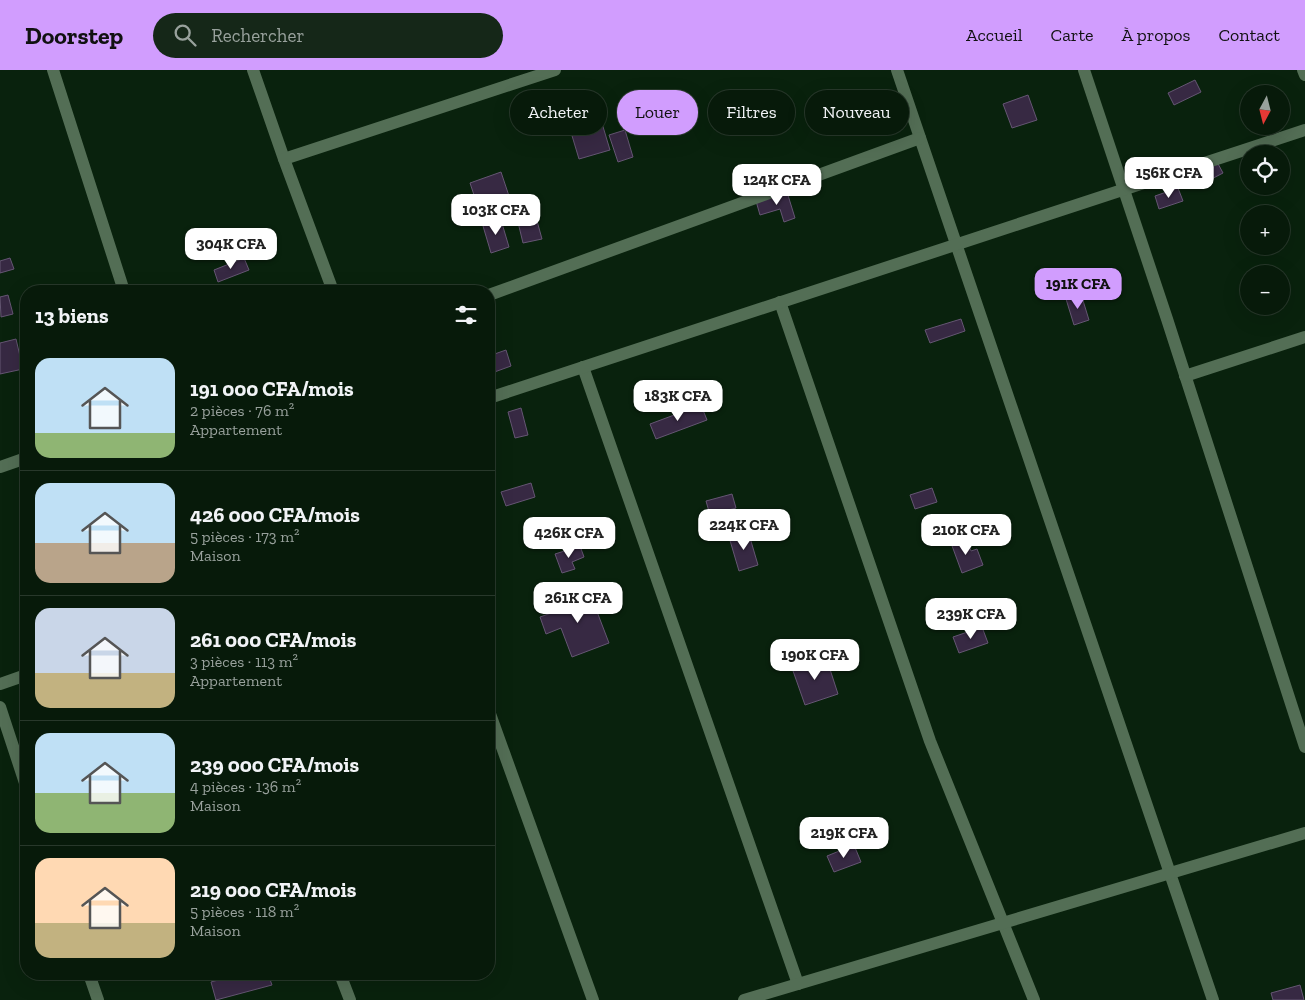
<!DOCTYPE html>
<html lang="fr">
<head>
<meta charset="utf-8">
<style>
  body { margin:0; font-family:"Zilla Slab",serif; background:#152718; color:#f1f3f6; height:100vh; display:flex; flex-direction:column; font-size:19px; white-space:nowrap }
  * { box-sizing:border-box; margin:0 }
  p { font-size:16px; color:#98a19c }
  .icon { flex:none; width:28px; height:28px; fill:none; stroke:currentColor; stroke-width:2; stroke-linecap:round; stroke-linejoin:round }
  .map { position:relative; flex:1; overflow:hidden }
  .panel { position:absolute; left:20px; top:215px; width:475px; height:695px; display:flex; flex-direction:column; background:#071a0a; border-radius:20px; box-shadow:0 5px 20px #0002,0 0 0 1px #28382b }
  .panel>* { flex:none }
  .guide { position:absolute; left:510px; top:20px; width:475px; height:45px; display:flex; gap:10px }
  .needle { width:32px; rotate:187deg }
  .tools { position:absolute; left:1240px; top:15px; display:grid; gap:10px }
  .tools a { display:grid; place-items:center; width:50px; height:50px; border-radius:50%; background:#071a0a; box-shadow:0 5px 20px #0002,0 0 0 1px #28382b; font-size:25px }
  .price { position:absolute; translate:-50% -42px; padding:0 11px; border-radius:10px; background:#fff; color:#222; font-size:16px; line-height:32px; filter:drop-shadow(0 1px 2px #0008) }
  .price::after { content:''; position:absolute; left:50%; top:30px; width:15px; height:11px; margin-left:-8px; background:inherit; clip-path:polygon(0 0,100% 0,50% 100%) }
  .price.on { background:#d19dfe; color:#111 }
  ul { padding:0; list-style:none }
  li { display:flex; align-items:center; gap:15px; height:125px; padding:0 15px }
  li+li { border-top:1px solid #28382b }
  li span { display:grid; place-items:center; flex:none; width:140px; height:100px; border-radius:15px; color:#555 }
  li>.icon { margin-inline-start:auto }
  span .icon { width:60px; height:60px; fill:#fffc; stroke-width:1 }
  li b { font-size:21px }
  h2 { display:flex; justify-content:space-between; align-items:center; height:60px; padding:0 15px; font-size:21px }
  .pill { padding:0 18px; border-radius:22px; background:#071a0a; box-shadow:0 5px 20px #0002,0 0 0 1px #28382b; font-size:18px; line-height:45px }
  .pill.on { background:#d19dfe; color:#111 }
  header { display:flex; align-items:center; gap:30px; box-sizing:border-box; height:70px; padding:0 25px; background:#d19dfe; color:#111 }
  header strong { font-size:24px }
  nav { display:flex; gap:28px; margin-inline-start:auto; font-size:18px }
  .search { width:350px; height:45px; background:#152718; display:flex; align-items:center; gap:12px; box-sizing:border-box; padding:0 18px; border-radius:28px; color:#98a19c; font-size:19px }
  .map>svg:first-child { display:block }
  .building { fill:#372943; stroke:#655673 }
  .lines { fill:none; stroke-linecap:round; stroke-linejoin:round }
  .minor { stroke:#536e55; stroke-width:12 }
</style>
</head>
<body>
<header>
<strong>Doorstep</strong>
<div class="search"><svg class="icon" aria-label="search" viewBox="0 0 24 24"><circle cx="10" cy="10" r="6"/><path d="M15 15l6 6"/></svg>Rechercher</div>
<nav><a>Accueil</a><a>Carte</a><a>À propos</a><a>Contact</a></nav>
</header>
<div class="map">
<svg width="1305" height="930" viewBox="0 0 1305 930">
  <rect width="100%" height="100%" fill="#09220d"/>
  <!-- building -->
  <g class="building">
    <polygon points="1195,10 1201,22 1174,35 1168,23"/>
    <polygon points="1028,25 1037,50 1012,58 1003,34"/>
    <polygon points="668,26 675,41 648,52 641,37"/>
    <polygon points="601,50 610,80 579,89 570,59"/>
    <polygon points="625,60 633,87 618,92 609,65"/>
    <polygon points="1216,90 1223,103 1200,115 1194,102"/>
    <polygon points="501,102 510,129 479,140 470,113"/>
    <polygon points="1178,118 1183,131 1159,139 1155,126"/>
    <polygon points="787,122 795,148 784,152 780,139 760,145 756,131"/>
    <polygon points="534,140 542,169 523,173 516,144"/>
    <polygon points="501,150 509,177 491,183 483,156"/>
    <polygon points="10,188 14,199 0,203 0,191"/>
    <polygon points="244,188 249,200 218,212 214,200"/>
    <polygon points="1081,224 1089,250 1074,255 1066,229"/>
    <polygon points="8,225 13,244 1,247 0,227"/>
    <polygon points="961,249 965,261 930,273 925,260"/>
    <polygon points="16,269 23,299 0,304 0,273"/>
    <polygon points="506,280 511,296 489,304 489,286"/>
    <polygon points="701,335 707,350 656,369 650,354"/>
    <polygon points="521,338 528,365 515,368 508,342"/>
    <polygon points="531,413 535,427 506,436 501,422"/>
    <polygon points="932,418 937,432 915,439 910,425"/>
    <polygon points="732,424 736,438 710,445 706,431"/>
    <polygon points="748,461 758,495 739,501 729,467"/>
    <polygon points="966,467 971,481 977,479 983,495 962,503 951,473"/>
    <polygon points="580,476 584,487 572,492 575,499 562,503 555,484"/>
    <polygon points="564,518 591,526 609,573 572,587 561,558 546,564 540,547 571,536"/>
    <polygon points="982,557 988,573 959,583 953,567"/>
    <polygon points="826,587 838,624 805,635 792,598"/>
    <polygon points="854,775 861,792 834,802 827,786"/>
    <polygon points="240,904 268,904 272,915 216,930 211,912"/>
    <polygon points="1300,915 1304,930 1273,930 1271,923"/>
  </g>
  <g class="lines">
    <!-- minor -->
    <g class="minor">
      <polyline points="53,0 124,221"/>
      <polyline points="253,0 284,89 333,221"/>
      <polyline points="897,0 1213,930"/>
      <polyline points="1084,0 1167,249 1305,677"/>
      <polyline points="1303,0 1305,5"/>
      <polyline points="284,89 555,0"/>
      <polyline points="489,225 920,68"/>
      <polyline points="780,232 930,671 1034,930"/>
      <polyline points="583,297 798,914"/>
      <polyline points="1185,306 1305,267"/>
      <polyline points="489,328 1305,60"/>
      <polyline points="0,397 26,388"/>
      <polyline points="0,614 26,605"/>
      <polyline points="0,637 26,716"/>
      <polyline points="489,641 593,930"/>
      <polyline points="89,904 98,930"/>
      <polyline points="340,904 350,930"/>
      <polyline points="744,930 1305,763"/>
    </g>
  </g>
</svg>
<div class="tools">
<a><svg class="needle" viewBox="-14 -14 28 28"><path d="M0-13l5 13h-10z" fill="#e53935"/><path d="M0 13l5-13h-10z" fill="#98a19c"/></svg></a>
<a><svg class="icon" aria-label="locate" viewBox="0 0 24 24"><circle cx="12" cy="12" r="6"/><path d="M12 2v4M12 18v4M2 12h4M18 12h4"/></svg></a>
<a>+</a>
<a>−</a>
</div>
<b class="price" style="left:1169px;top:129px">156K CFA</b>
<b class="price" style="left:777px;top:136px">124K CFA</b>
<b class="price" style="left:496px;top:166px">103K CFA</b>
<b class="price" style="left:231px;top:200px">304K CFA</b>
<b class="price on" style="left:1078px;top:240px">191K CFA</b>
<b class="price" style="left:678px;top:352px">183K CFA</b>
<b class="price" style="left:744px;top:481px">224K CFA</b>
<b class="price" style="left:966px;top:486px">210K CFA</b>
<b class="price" style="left:569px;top:489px">426K CFA</b>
<b class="price" style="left:578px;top:554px">261K CFA</b>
<b class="price" style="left:971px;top:570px">239K CFA</b>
<b class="price" style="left:815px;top:611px">190K CFA</b>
<b class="price" style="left:844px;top:789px">219K CFA</b>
<div class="guide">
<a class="pill">Acheter</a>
<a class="pill on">Louer</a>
<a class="pill">Filtres</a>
<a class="pill">Nouveau</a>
</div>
<section class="panel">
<h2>13 biens<svg class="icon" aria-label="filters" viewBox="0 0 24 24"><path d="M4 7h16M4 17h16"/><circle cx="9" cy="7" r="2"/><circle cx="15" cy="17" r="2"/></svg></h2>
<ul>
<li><span style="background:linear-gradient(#bfe0f5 75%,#8fb573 0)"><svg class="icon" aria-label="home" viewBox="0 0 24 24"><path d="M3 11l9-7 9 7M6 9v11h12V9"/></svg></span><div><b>191 000 CFA/mois</b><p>2 pièces · 76 m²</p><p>Appartement</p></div></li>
<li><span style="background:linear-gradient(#bfe0f5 60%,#b9a48a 0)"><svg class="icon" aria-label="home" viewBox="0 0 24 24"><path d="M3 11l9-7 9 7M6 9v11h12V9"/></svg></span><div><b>426 000 CFA/mois</b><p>5 pièces · 173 m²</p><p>Maison</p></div></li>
<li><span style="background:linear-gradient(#c9d6e8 65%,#c2b280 0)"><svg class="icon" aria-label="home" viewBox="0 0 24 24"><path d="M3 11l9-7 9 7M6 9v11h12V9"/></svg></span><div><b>261 000 CFA/mois</b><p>3 pièces · 113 m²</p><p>Appartement</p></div></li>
<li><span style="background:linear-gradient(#bfe0f5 60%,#8fb573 0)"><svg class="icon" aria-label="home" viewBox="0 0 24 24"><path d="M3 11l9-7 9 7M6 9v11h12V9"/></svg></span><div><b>239 000 CFA/mois</b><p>4 pièces · 136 m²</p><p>Maison</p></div></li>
<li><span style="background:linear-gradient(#ffd9b3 65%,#c2b280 0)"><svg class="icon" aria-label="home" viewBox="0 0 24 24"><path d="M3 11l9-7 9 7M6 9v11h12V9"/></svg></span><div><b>219 000 CFA/mois</b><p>5 pièces · 118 m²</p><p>Maison</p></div></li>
</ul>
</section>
</div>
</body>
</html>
